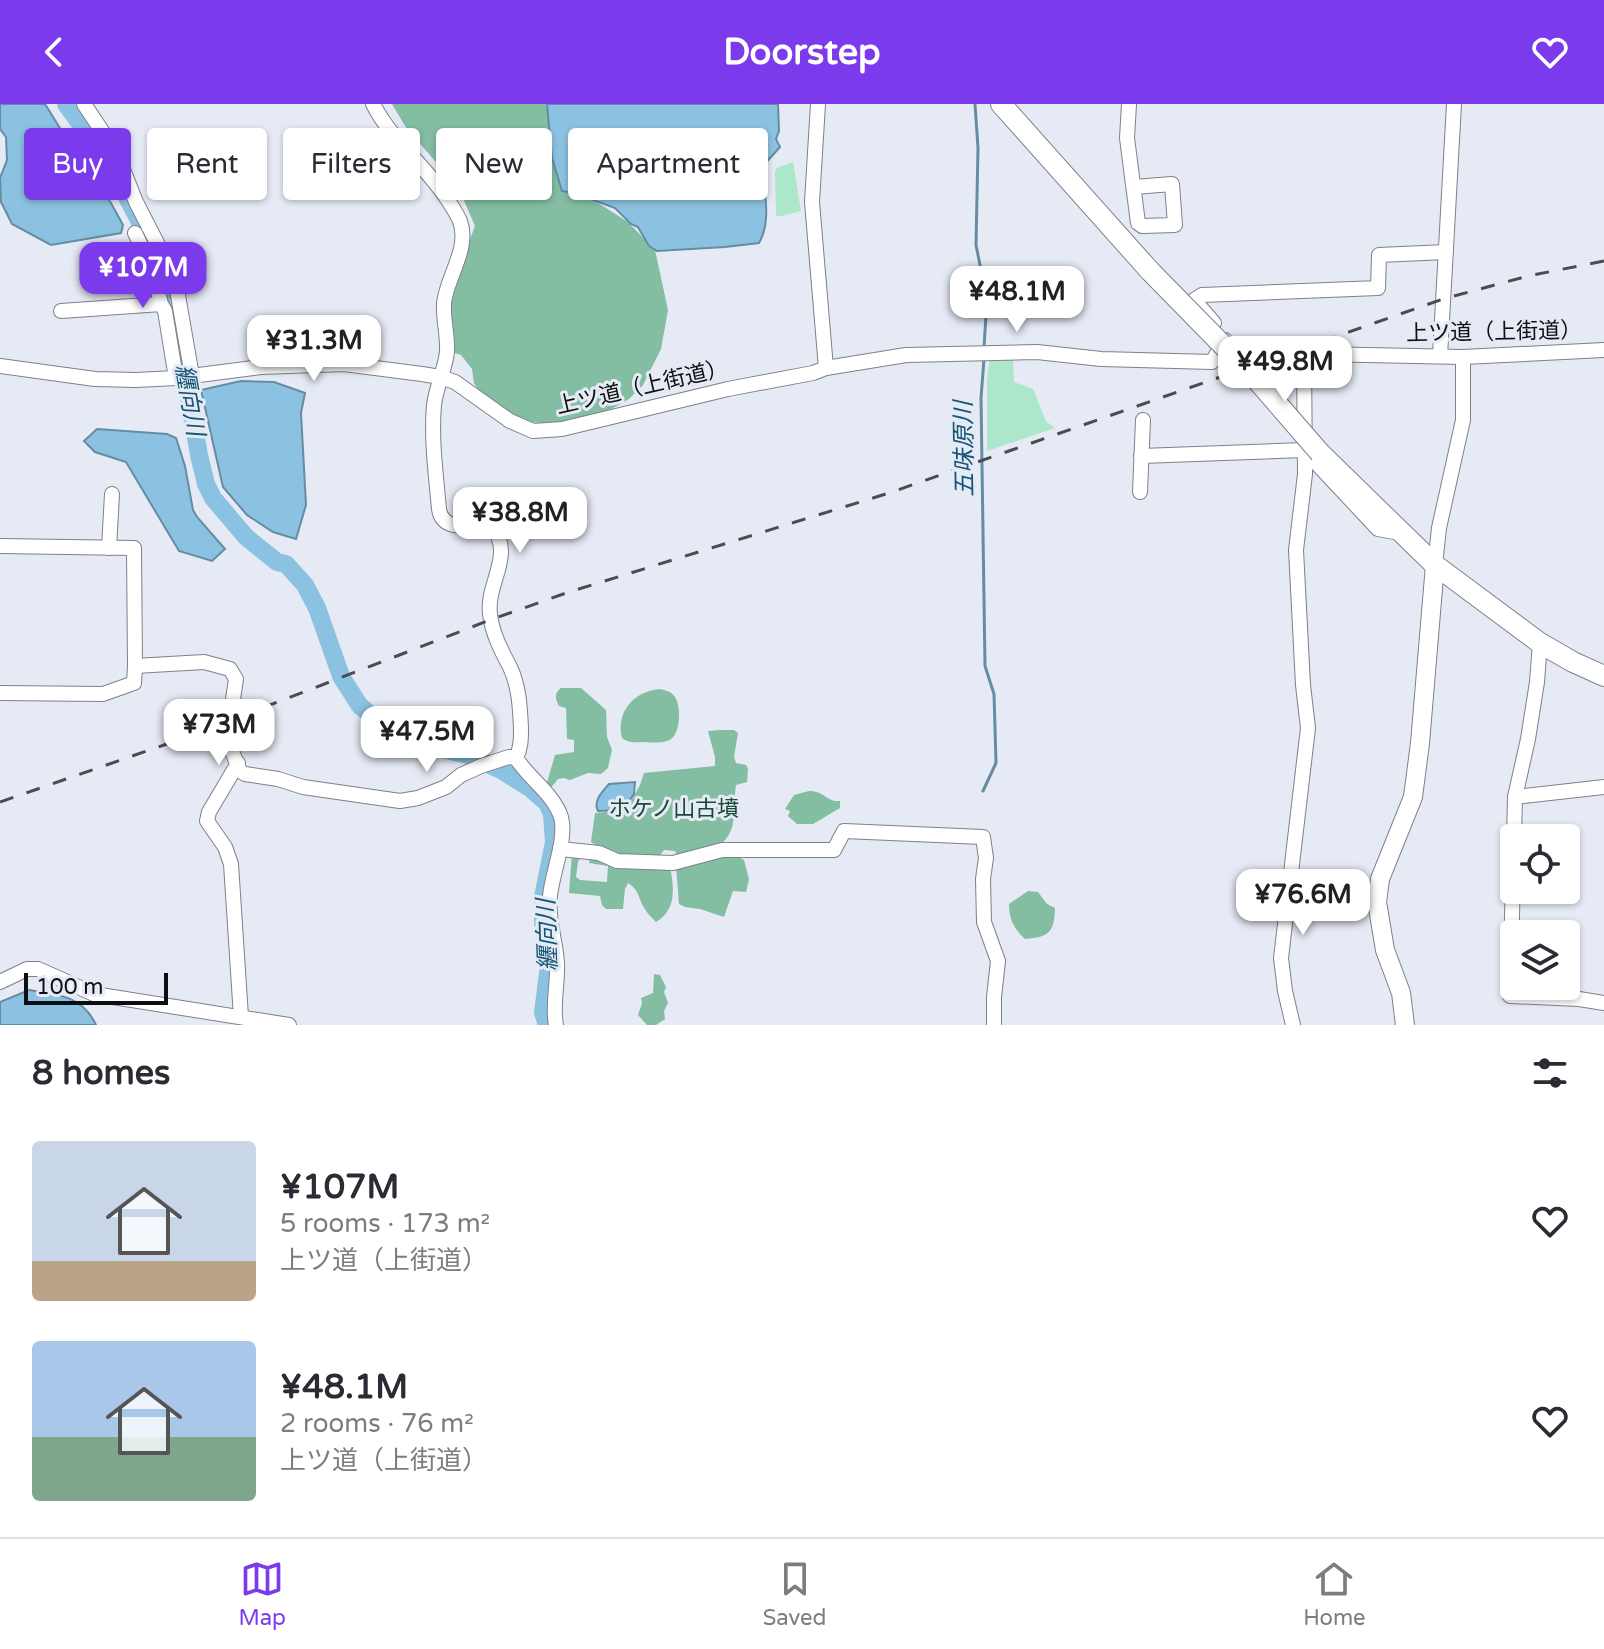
<!DOCTYPE html>
<html lang="en">
<head>
<meta charset="utf-8">
<style>
  body { margin:0; font-family:"Varela Round","Noto Sans JP",sans-serif; background:#f7f7f7; color:#2b2b33; height:100vh; display:flex; flex-direction:column; font-size:30px; white-space:nowrap }
  * { box-sizing:border-box; margin:0 }
  p { font-size:26px; color:#7c7c81 }
  .icon { flex:none; width:44px; height:44px; fill:none; stroke:currentColor; stroke-width:2; stroke-linecap:round; stroke-linejoin:round }
  .map { position:relative; height:921px; overflow:hidden }
  .drawer { display:flex; flex-direction:column; background:#fff; flex:1 }
  .drawer>* { flex:none }
  .hud { position:absolute; left:24px; top:24px; width:800px; height:72px; display:flex; gap:16px }
  .buttons { position:absolute; left:1500px; top:720px; display:grid; gap:16px }
  .buttons a { display:grid; place-items:center; width:80px; height:80px; border-radius:8px; background:#fff; box-shadow:0 2px 6px #0004; font-size:40px }
  .scale { position:absolute; left:24px; bottom:20px; width:144px; box-sizing:border-box; padding-left:8px; border:4px solid #0d0e11; border-top:0; font-size:22px; line-height:28px; white-space:nowrap; color:#0d0e11; -webkit-text-stroke:6px #e6eaf5; paint-order:stroke }
  .price { position:absolute; translate:-50% -68px; padding:0 18px; border-radius:16px; background:#fff; color:#222; font-size:26px; line-height:52px; filter:drop-shadow(0 2px 4px #0008) }
  .price::after { content:''; position:absolute; left:50%; top:48px; width:24px; height:18px; margin-left:-12px; background:inherit; clip-path:polygon(0 0,100% 0,50% 100%) }
  .price.active { background:#7c3aed; color:#fff }
  ul { padding:0; list-style:none }
  li { display:flex; align-items:center; gap:24px; height:200px; padding:0 32px }
  li span { display:grid; place-items:center; flex:none; width:224px; height:160px; border-radius:8px; color:#555 }
  li>.icon { margin-inline-start:auto }
  span .icon { width:96px; height:96px; fill:#fffc; stroke-width:1 }
  li b { font-size:34px }
  h2 { display:flex; justify-content:space-between; align-items:center; height:96px; padding:0 32px; font-size:34px }
  .chip { padding:0 28px; border-radius:8px; background:#fff; box-shadow:0 2px 6px #0004; font-size:28px; line-height:72px }
  .chip.active { background:#7c3aed; color:#fff }
  header { display:flex; justify-content:space-between; align-items:center; height:104px; padding:0 32px; background:#7c3aed; color:#fff; font-size:36px; font-weight:800 }
  .dock { display:flex; justify-content:space-around; align-items:center; height:112px; border-top:2px solid #e1e1e2; background:#fff; font-size:22px; color:#7c7c81 }
  .dock a { display:grid; justify-items:center; gap:4px }
  .dock .active { color:#7c3aed }
  .map>svg:first-child { display:block }
  .green { fill:#ace7cb }
  .forest { fill:#83bda2 }
  .water { fill:#8cc2e1; stroke:#668ca3; stroke-width:2 }
  .lines { fill:none; stroke-linecap:round; stroke-linejoin:round }
  .stream { stroke:#668ca3; stroke-width:3 }
  .river { stroke:#8cc2e1; stroke-width:18 }
  .minor-casing { stroke:#7e808a; stroke-width:16 }
  .major-casing { stroke:#7e808a; stroke-width:20 }
  .highway-casing { stroke:#7e808a; stroke-width:22 }
  .minor { stroke:#fff; stroke-width:14 }
  .major { stroke:#fff; stroke-width:18 }
  .highway { stroke:#fff; stroke-width:20 }
  .rail { stroke:#4a4c51; stroke-width:3; stroke-dasharray:14 14; stroke-linecap:butt }
  .highway-bridge-casing { stroke:#7e808a; stroke-width:22; stroke-linecap:butt }
  .highway-bridge { stroke:#fff; stroke-width:20 }
  .labels { text-anchor:middle; stroke-width:6; stroke-linejoin:round; paint-order:stroke }
  .street-label { font-size:22px; fill:#0d0e11; stroke:#e6eaf5 }
  .park-label { font-size:22px; fill:#194836; stroke:#e6eaf5 }
  .water-label { font-size:24px; font-style:italic; fill:#135675; stroke:#e6eaf5 }
</style>
</head>
<body>
<header><svg class="icon" aria-label="back" viewBox="0 0 24 24"><path d="M15 5l-7 7 7 7"/></svg>Doorstep<svg class="icon" aria-label="heart" viewBox="0 0 24 24"><path d="M12 20l-8-8c-3-5 5-10 8-4 3-6 11-1 8 4z"/></svg></header>
<div class="map">
<svg width="1604" height="921" viewBox="0 0 1604 921">
  <rect width="100%" height="100%" fill="#e6eaf5"/>
  <!-- green -->
  <g class="green">
    <polygon points="793,58 801,107 782,112 776,112 775,68 777,64"/>
    <polygon points="990,254 1013,254 1014,278 1033,285 1046,317 1055,324 987,347 987,275"/>
  </g>
  <!-- forest -->
  <g class="forest">
    <polygon points="392,0 552,0 559,74 628,118 655,146 668,206 661,245 643,281 629,295 601,311 553,320 531,318 503,306 480,289 474,279 472,265 461,251 452,248 449,208 454,178 475,122 459,85 405,22"/>
    <path d="M 561,584 L 581,584 L 606,606 L 607,633 L 612,646 L 608,664 L 601,670 L 588,669 L 570,676 L 564,674 L 558,675 L 549,686 L 546,682 L 555,651 L 574,648 L 574,636 L 567,635 L 566,604 L 559,602 C 555,595 554,589 561,584 Z"/>
    <path d="M 659,585 C 665,586 671,587 675,593 C 681,602 681,628 671,635 C 665,639 654,639 646,638 C 637,638 630,640 622,634 C 616,608 633,588 659,585 Z"/>
    <path d="M 720,626 L 734,626 L 738,629 L 734,653 L 736,659 L 746,661 L 748,665 L 747,678 L 736,681 C 734,694 735,708 733,719 C 728,747 701,748 678,755 L 675,747 L 664,746 L 656,756 L 670,762 C 674,783 677,806 656,818 C 651,813 646,808 643,802 C 638,792 638,785 628,779 L 625,785 L 623,805 L 606,805 L 602,801 L 600,792 L 569,789 L 572,749 L 582,750 L 578,758 L 576,773 L 580,776 L 607,778 L 608,762 L 589,759 L 590,752 L 613,752 L 591,738 L 595,709 L 626,706 L 640,681 L 644,669 L 715,662 L 715,653 L 708,627 Z"/>
    <path d="M 809,687 C 825,687 826,698 840,697 L 840,704 L 813,720 L 797,720 L 788,712 L 790,707 L 785,705 L 794,691 Z"/>
    <polygon points="730,748 744,756 749,775 746,788 733,787 724,813 700,805 685,803 679,800 676,762"/>
    <path d="M 1028,787 L 1038,788 L 1047,800 L 1055,804 C 1054,828 1050,833 1025,835 C 1014,825 1009,815 1009,800 Z"/>
    <polygon points="654,870 660,871 666,883 664,888 668,899 664,907 665,915 656,921 647,921 638,911 642,899 641,894 653,889"/>
  </g>
  <!-- water -->
  <g class="water">
    <polygon points="0,0 45,0 71,42 111,99 123,121 121,129 51,141 12,120 1,98 0,74 7,56 6,33 0,25"/>
    <path d="M 547,0 L 778,0 L 779,27 L 776,35 L 780,43 L 762,63 C 764,87 772,117 759,139 L 725,143 L 657,147 L 649,142 L 638,123 L 631,120 L 615,104 L 575,89 L 562,87 L 552,54 Z"/>
    <polygon points="241,277 274,278 305,289 301,309 306,401 296,435 273,428 247,411 223,383 201,286"/>
    <polygon points="97,325 167,330 176,334 185,362 193,406 197,413 225,445 212,457 179,447 126,358 95,348 84,337"/>
    <path d="M 635,678 L 634,690 L 623,706 L 598,707 C 593,697 602,688 609,680 Z"/>
    <path d="M 29,886 C 57,890 83,892 96,921 L 0,921 L 0,898 Z"/>
  </g>
  <g class="lines">
    <!-- stream -->
    <g class="stream">
      <polyline points="975,0 978,44 976,141 987,196 984,243"/>
      <polyline points="983,687 996,659 994,590 985,562 981,294 984,255"/>
    </g>
    <!-- river -->
    <g class="river">
      <polyline points="66,0 112,64 148,134 165,180 179,235 199,351 206,380 213,394 246,433 277,458 286,460 305,481 317,504 341,572"/>
      <polyline points="342,574 360,602 375,614 434,643 468,651 501,666 531,685 547,699 552,710 554,738 543,793 543,817 549,861 543,909 547,921"/>
    </g>
    <defs>
      <g id="minor">
        <polyline points="84,0 116,48 136,98 175,174 192,272"/>
        <path d="M 373,0 C 393,39 429,64 451,101 C 454,106 458,112 460,117 C 470,145 447,172 444,199 C 443,216 448,232 447,248 C 445,266 436,283 434,301 C 431,335 436,371 439,405 C 442,429 473,421 491,421 C 516,451 486,478 490,510 C 492,529 501,546 510,563 C 519,582 520,603 521,624 C 521,635 521,644 516,654"/>
        <polyline points="818,0 812,98 826,264"/>
        <polyline points="1129,0 1127,34 1138,119 1142,122 1175,121 1172,80 1134,83"/>
        <polyline points="135,129 152,165 161,200 165,207 176,274"/>
        <polyline points="61,207 161,200"/>
        <polyline points="1214,219 1194,196 1202,191 1378,184 1379,151 1446,148"/>
        <polyline points="1440,252 1454,0"/>
        <polyline points="0,262 95,275 136,276 176,274 261,263 344,260 422,270 440,273 455,278 510,317 533,327 562,325 728,285 813,269 826,264 906,251 1037,248 1101,255 1212,258 1225,236"/>
        <polyline points="1248,273 1318,250 1463,253 1604,246"/>
        <polyline points="1141,352 1304,346 1378,425 1400,429"/>
        <polyline points="1140,388 1143,316"/>
        <polyline points="0,442 134,444 135,562 134,579 103,590 0,589"/>
        <polyline points="109,444 112,390"/>
        <polyline points="1435,461 1439,424 1463,316 1463,253"/>
        <polyline points="1540,539 1537,578 1528,635 1515,693 1510,892 1579,895 1604,899"/>
        <polyline points="135,562 204,558 230,565 236,575 227,635 240,667 245,670 278,675 303,683 400,697 418,694 446,683 461,671 481,662 509,653 516,654"/>
        <path d="M 516,654 C 529,675 553,689 561,713 C 567,735 552,769 550,792 C 547,815 556,837 557,859 C 558,880 552,901 556,921"/>
        <polyline points="238,659 209,708 207,717 225,743 231,760 241,913"/>
        <polyline points="1515,693 1604,683"/>
        <polyline points="560,745 599,749 617,757 673,759 722,746 834,746 844,727 983,733 986,754 983,775 984,818 998,857 994,893 994,921"/>
        <polyline points="0,878 27,865 38,865 94,890 289,921"/>
        <polyline points="1293,921 1285,887 1281,854 1308,624 1303,581 1296,446 1305,370 1304,253"/>
      </g>
      <polyline id="major" points="1405,921 1401,889 1385,846 1377,798 1380,775 1413,693 1420,639 1435,461"/>
      <g id="highway">
        <polyline points="1001,0 1150,167"/>
        <polyline points="1320,349 1435,461 1540,539 1573,558 1604,572"/>
      </g>
    </defs>
    <!-- minor casing -->
    <use href="#minor" class="minor-casing"/>
    <!-- major casing -->
    <use href="#major" class="major-casing"/>
    <!-- highway casing -->
    <use href="#highway" class="highway-casing"/>
    <!-- minor -->
    <use href="#minor" class="minor"/>
    <!-- major -->
    <use href="#major" class="major"/>
    <!-- highway -->
    <use href="#highway" class="highway"/>
    <!-- rail -->
    <polyline class="rail" points="0,698 187,633 490,516 566,489 889,389 1443,195 1528,172 1604,157"/>
    <defs>
      <polyline id="highway-bridge" points="1150,167 1256,275 1320,349"/>
    </defs>
    <!-- highway-bridge casing -->
    <use href="#highway-bridge" class="highway-bridge-casing"/>
    <!-- highway-bridge -->
    <use href="#highway-bridge" class="highway-bridge"/>
  </g>
  <g class="labels">
    <!-- street labels -->
    <g class="street-label">
      <text transform="translate(1494 227) rotate(-1)" y="8">上ツ道（上街道）</text>
      <text transform="translate(642 282) rotate(-13)" y="8">上ツ道（上街道）</text>
    </g>
    <!-- park labels -->
    <g class="park-label">
      <text x="674" y="712">ホケノ山古墳</text>
    </g>
    <!-- water labels -->
    <g class="water-label">
      <text transform="translate(190 296) rotate(80)" y="8">纒向川</text>
      <text transform="translate(964 345) rotate(-91)" y="8">五味原川</text>
      <text transform="translate(547 831) rotate(-92)" y="8">纒向川</text>
    </g>
  </g>
</svg>
<div class="buttons">
<a><svg class="icon" aria-label="locate" viewBox="0 0 24 24"><circle cx="12" cy="12" r="6"/><path d="M12 2v4M12 18v4M2 12h4M18 12h4"/></svg></a>
<a><svg class="icon" aria-label="layers" viewBox="0 0 24 24"><path d="M12 4l9 5-9 5-9-5zM3 14l9 5 9-5"/></svg></a>
</div>
<div class="scale">100 m</div>
<b class="price active" style="left:143px;top:206px">¥107M</b>
<b class="price" style="left:1017px;top:230px">¥48.1M</b>
<b class="price" style="left:314px;top:279px">¥31.3M</b>
<b class="price" style="left:1285px;top:300px">¥49.8M</b>
<b class="price" style="left:520px;top:451px">¥38.8M</b>
<b class="price" style="left:219px;top:663px">¥73M</b>
<b class="price" style="left:427px;top:670px">¥47.5M</b>
<b class="price" style="left:1303px;top:833px">¥76.6M</b>
<div class="hud">
<a class="chip active">Buy</a>
<a class="chip">Rent</a>
<a class="chip">Filters</a>
<a class="chip">New</a>
<a class="chip">Apartment</a>
</div>
</div>
<section class="drawer">
<h2>8 homes<svg class="icon" aria-label="filters" viewBox="0 0 24 24"><path d="M4 7h16M4 17h16"/><circle cx="9" cy="7" r="2"/><circle cx="15" cy="17" r="2"/></svg></h2>
<ul>
<li><span style="background:linear-gradient(#c9d6e8 75%,#b9a48a 0)"><svg class="icon" aria-label="home" viewBox="0 0 24 24"><path d="M3 11l9-7 9 7M6 9v11h12V9"/></svg></span><div><b>¥107M</b><p>5 rooms · 173 m²</p><p>上ツ道（上街道）</p></div><svg class="icon" aria-label="heart" viewBox="0 0 24 24"><path d="M12 20l-8-8c-3-5 5-10 8-4 3-6 11-1 8 4z"/></svg></li>
<li><span style="background:linear-gradient(#a9c7e8 60%,#7fa58c 0)"><svg class="icon" aria-label="home" viewBox="0 0 24 24"><path d="M3 11l9-7 9 7M6 9v11h12V9"/></svg></span><div><b>¥48.1M</b><p>2 rooms · 76 m²</p><p>上ツ道（上街道）</p></div><svg class="icon" aria-label="heart" viewBox="0 0 24 24"><path d="M12 20l-8-8c-3-5 5-10 8-4 3-6 11-1 8 4z"/></svg></li>
</ul>
</section>
<nav class="dock">
<a class="active"><svg class="icon" aria-label="map" viewBox="0 0 24 24"><path d="M3 6l6-2 6 2 6-2v14l-6 2-6-2-6 2zM9 4v14M15 6v14"/></svg>Map</a>
<a><svg class="icon" aria-label="saved" viewBox="0 0 24 24"><path d="M7 4h10v16l-5-4-5 4z"/></svg>Saved</a>
<a><svg class="icon" aria-label="home" viewBox="0 0 24 24"><path d="M3 11l9-7 9 7M6 9v11h12V9"/></svg>Home</a>
</nav>
</body>
</html>
